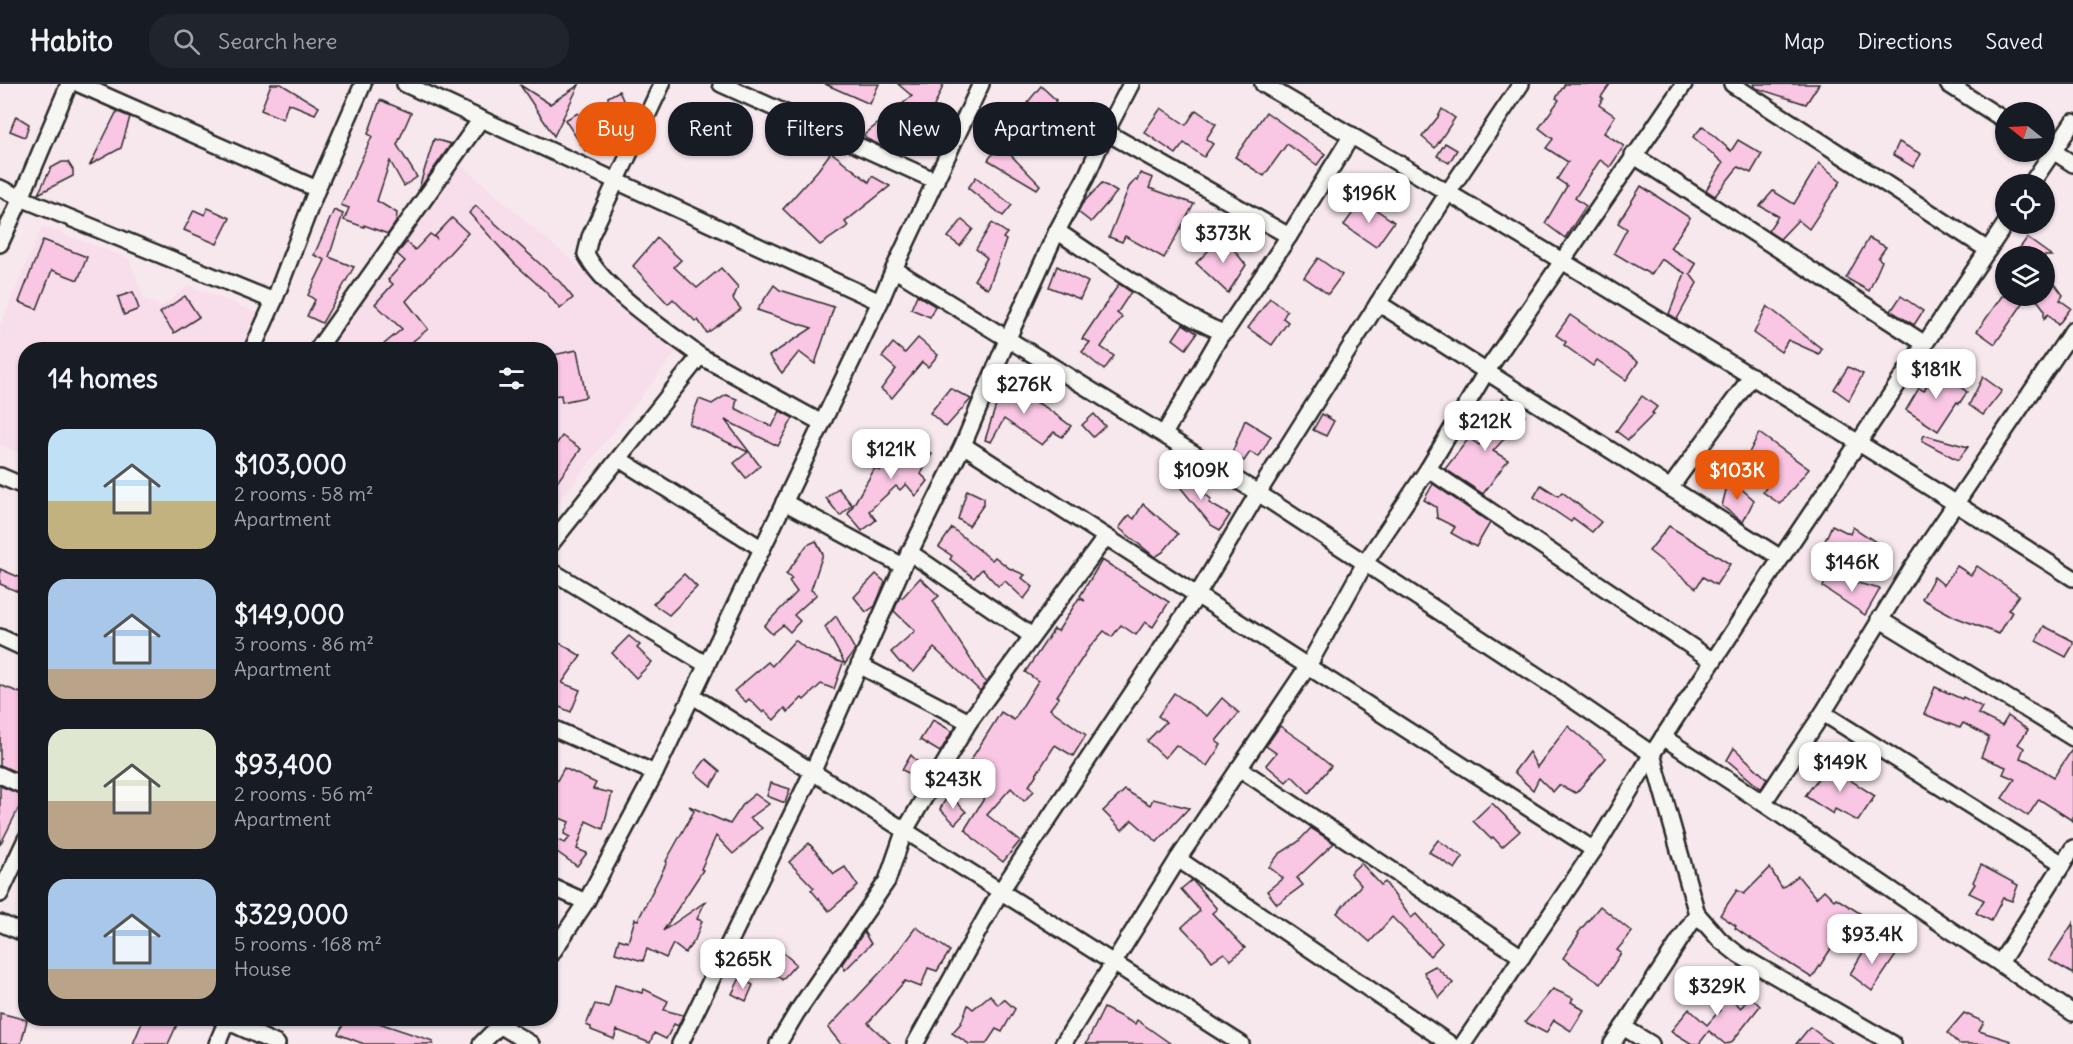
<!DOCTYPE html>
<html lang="en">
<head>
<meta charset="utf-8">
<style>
  body { margin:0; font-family:Delius,sans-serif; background:#20242c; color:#f1f3f6; height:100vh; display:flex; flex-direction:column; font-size:22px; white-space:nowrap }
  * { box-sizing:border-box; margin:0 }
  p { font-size:20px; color:#9ea1a6 }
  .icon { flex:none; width:33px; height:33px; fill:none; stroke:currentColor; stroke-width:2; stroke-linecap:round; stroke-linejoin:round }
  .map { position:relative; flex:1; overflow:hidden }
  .details { position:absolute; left:18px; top:258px; width:540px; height:684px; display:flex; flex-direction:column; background:#171b24; border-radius:24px; box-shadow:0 2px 4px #0004 }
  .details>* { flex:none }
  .hud { position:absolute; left:576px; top:18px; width:570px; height:54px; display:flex; gap:12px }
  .needle { width:39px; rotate:288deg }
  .controls { position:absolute; left:1995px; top:18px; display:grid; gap:12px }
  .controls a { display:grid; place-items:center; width:60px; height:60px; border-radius:50%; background:#171b24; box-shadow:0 2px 4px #0004; font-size:30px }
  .price { position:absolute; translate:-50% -51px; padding:0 14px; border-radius:12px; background:#fff; color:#222; font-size:20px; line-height:39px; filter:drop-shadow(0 2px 3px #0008) }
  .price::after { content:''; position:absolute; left:50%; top:36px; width:18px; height:14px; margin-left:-9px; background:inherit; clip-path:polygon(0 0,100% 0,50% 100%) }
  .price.on { background:#ea580c; color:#fff }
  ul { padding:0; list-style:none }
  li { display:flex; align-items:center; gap:18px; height:150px; padding:0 30px }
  li span { display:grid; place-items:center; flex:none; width:168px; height:120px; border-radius:18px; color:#555 }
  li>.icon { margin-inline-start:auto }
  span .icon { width:72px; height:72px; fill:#fffc; stroke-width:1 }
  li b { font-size:26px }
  h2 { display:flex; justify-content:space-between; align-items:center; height:72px; padding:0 30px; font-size:26px }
  .pill { padding:0 21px; border-radius:24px; background:#171b24; box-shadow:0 2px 4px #0004; font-size:21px; line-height:54px }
  .pill.on { background:#ea580c; color:#fff }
  header { display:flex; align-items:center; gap:36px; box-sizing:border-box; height:84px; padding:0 30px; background:#171b24; border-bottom:2px solid #363941 }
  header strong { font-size:28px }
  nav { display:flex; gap:33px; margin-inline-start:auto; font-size:21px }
  .search { width:420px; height:54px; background:#20242c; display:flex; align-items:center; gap:15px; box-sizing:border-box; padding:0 21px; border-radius:24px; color:#9ea1a6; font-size:22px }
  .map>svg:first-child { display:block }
  .built { fill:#f8deeb }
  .building { fill:#f9c6e3; stroke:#2b2b2b; stroke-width:1.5 }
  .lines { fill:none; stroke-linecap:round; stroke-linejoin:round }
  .street-casing { stroke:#2b2b2b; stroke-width:20 }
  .street { stroke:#f6f6f2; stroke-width:15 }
</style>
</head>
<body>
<header>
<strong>Habito</strong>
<div class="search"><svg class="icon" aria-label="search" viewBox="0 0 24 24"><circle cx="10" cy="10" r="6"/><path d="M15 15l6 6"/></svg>Search here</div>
<nav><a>Map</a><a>Directions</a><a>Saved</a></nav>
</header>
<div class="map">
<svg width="2073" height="960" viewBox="0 0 2073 960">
  <rect width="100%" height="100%" fill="#f7e8ee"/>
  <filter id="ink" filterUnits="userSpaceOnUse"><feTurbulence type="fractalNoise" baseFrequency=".0167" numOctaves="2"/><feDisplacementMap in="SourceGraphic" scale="12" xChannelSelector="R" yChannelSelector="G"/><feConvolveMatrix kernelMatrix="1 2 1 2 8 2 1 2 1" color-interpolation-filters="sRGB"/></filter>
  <g filter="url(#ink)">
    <!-- built -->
    <g class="built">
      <polygon points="460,80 677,267 551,428 550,266 321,266"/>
      <polygon points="42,142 129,174 145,216 162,222 189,201 264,232 249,265 26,266 25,372 0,360 0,242"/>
    </g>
    <!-- building -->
    <g class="building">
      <polygon points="271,0 281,0 319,23 315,30 288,19 283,35 261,26"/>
      <polygon points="825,0 879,0 870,20"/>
      <polygon points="898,0 944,0 926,40 909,33 903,42 882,62 867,55 864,51 912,12"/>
      <polygon points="1565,0 1610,0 1601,13 1603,14 1599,21 1615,32 1604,49 1624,62 1610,83 1600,76 1575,114 1586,122 1565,154 1545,139 1567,102 1557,95 1568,78 1546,64 1553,55 1539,44 1559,16 1556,14"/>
      <polygon points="1754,0 1819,0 1806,20 1756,4"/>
      <polygon points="520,1 550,20 579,1 554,52"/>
      <polygon points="1041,2 1056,16 1050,32 1027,19"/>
      <polygon points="619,7 632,36 620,41 608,19 608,13"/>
      <polygon points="380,16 411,29 397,61 417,93 404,102 390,77 377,117 397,129 396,138 388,150 364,141 364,143 344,136 349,124 341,121 372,52 368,50"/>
      <polygon points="1161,24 1186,41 1196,26 1216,40 1206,55 1213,60 1204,73 1184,59 1176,70 1144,48"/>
      <polygon points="1442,25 1455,34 1435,64 1422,53 1438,33"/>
      <polygon points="118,28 130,33 121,64 90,81 116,29"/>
      <polygon points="1266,28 1325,70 1317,81 1287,60 1264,92 1235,73"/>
      <polygon points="578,29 600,58 586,68 565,36"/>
      <polygon points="16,32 29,40 25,53 10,47"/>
      <polygon points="1703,42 1731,67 1738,56 1762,70 1751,89 1738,83 1715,112 1706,106 1723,79 1693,53"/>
      <polygon points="434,55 451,60 418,107"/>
      <polygon points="1899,58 1921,70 1913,83 1893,71"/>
      <polygon points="1445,59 1457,66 1449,79 1437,72"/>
      <polygon points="1000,60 1040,101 1037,105 988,76"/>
      <polygon points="831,68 869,98 872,92 890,102 845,138 848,142 820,161 783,125 818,86"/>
      <polygon points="62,78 68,78 73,86 73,92 38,110 51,84"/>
      <polygon points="1819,79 1841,97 1809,145 1798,136 1780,155 1768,147 1778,132 1760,122 1773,107 1794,120"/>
      <polygon points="1140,89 1153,94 1149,104 1194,120 1164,174 1125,152 1122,158 1109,153 1129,103 1135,96 1137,97"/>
      <polygon points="976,93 1012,121 1003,132 968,104"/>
      <polygon points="1102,99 1117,108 1091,138 1078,128 1082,120"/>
      <polygon points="1641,102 1690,134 1670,164 1696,180 1690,190 1697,199 1677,235 1669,230 1685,189 1661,175 1651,191 1614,169 1627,145 1618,139"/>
      <polygon points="1362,116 1394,138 1376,163 1344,141"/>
      <polygon points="476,122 560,198 573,214 560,225 547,209 514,179 469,129"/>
      <polygon points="208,124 230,134 217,160 184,146 194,126 205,131"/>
      <polygon points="334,126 343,130 329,173 354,183 322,239 307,232 315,216 308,211 325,176 314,171"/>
      <polygon points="452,134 468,149 406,217 428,245 402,266 377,266 402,245 375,220 393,200 388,196 405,177 397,170 407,158 415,166 430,150 436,154 435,152"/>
      <polygon points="962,136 973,145 960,162 948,153"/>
      <polygon points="992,139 1007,149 1003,154 1006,156 988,205 974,196 987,174 976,165"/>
      <polygon points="1223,152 1246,181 1228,209 1196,179"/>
      <polygon points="657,154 681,176 674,183 697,204 721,184 738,203 733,215 741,225 707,249 698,236 696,238 673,215 668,220 633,182"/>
      <polygon points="1869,154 1886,163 1878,174 1882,177 1869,207 1846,194"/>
      <polygon points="2027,154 2052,172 2014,172"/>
      <polygon points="43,156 87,173 78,196 52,186 37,225 19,218"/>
      <polygon points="1318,174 1342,191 1328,210 1304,193"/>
      <polygon points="1057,182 1088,198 1080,215 1049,203"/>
      <polygon points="2044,185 2063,211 2060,216 2071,224 2058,241 2048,230 2044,235 2044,225 2034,212 2044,212"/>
      <polygon points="1119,200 1131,208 1117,229 1122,233 1101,263 1114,272 1104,286 1082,268 1090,258 1082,255"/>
      <polygon points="774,201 780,206 834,223 815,280 799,268 782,289 769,272 812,244 757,226"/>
      <polygon points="133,208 139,225 124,231 118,213"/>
      <polygon points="917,211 935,222 930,233 911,225"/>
      <polygon points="185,212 199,233 174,249 160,229"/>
      <polygon points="1901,212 1923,227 1914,241 1891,227"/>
      <polygon points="2002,212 2028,212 1995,260 1977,247"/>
      <polygon points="1270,214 1287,227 1283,234 1288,238 1272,261 1248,244"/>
      <polygon points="1767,222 1822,265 1819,270 1788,256 1781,268 1754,249"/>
      <polygon points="1570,231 1638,278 1626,296 1597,276 1593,282 1564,261 1566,258 1556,251"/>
      <polygon points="1183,240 1197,249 1186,265 1173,255"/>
      <polygon points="918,254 938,271 928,283 922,278 892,314 881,305 896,285 882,273 893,259 905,269"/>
      <polygon points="577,266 586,313 562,318 561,311 550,312 550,287 555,286 553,271"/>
      <polygon points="1848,283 1863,290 1849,316 1834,305"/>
      <polygon points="1936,284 1967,308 1959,320 1957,318 1938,347 1906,326 1919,304 1924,307"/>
      <polygon points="1006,290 1020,295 1015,307 1045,323 1071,342 1062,353 1054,348 1042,361 1004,335 991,358 985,356"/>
      <polygon points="1983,293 2002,307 1983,331 1969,321"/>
      <polygon points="950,304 971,315 946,343 930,329"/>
      <polygon points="726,311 737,315 735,324 772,343 780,327 793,334 778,362 725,336 760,382 746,394 734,379 748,368 689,340 699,315 712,320"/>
      <polygon points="1642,312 1657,323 1652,329 1654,330 1628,356 1616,347"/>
      <polygon points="1503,314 1525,332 1493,367 1508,376 1483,410 1445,385 1469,354 1479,361 1502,334 1493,326"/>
      <polygon points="1094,330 1105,342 1093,353 1082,341"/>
      <polygon points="1322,330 1334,337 1326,352 1313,346"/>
      <polygon points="1245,336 1271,352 1259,373 1250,368 1244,377 1232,369"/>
      <polygon points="1759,349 1809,385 1780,420 1763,408 1773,393 1747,373"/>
      <polygon points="1924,351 1968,363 1958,376 1922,357"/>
      <polygon points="562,352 581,365 550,408 550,369"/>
      <polygon points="902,354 932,370 921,390 928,397 916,412 906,400 900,406 896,402 869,427 876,436 862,447 848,430 875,384 880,387"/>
      <polygon points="1172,384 1211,415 1209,419 1230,431 1220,446 1211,441 1168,388"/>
      <polygon points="1729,394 1754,416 1743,438 1722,422"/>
      <polygon points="1433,400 1490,439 1476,463 1451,449 1455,443 1437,434 1436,423 1424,416"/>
      <polygon points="1541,401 1558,412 1562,408 1601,438 1592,448 1573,434 1571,438 1534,413"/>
      <polygon points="838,404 852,421 840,432 826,414"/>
      <polygon points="967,406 984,414 984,420 969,442 958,435"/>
      <polygon points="1143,420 1178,450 1163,468 1155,473 1119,444 1129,431 1134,435"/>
      <polygon points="1832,441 1850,450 1853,443 1885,464 1868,489 1824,459"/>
      <polygon points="1669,442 1730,480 1716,501 1703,493 1696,504 1649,467"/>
      <polygon points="952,444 992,476 995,473 1009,484 1025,491 1022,494 1033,503 1024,515 1005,497 998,502 982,485 974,494 950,475 952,472 939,463"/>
      <polygon points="816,457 823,470 811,506 817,510 794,531 800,537 790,548 783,541 772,550 764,542 797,508 789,497 792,495 786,490 807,461"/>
      <polygon points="1102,476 1169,518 1153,543 1145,538 1136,551 1121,541 1112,553 1104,547 1089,564 1057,612 1059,613 1050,625 1086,651 1073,672 1055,661 1029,702 1034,707 1024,717 1011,704 987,731 1020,757 1003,778 975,756 965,745 992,702 965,685 1001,628 1014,636 1038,597 1025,588 1054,545 1058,547 1079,514 1085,517 1080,512"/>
      <polygon points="1957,482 1971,491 1977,482 2019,511 2008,526 2012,528 1999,550 1955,533 1922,515 1934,493 1944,501"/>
      <polygon points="0,485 26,496 26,511 0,500"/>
      <polygon points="684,490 697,503 669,531 653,520"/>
      <polygon points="876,490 885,498 875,522 866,528 854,513"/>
      <polygon points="1828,491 1880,505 1865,531 1823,503"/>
      <polygon points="920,494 939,512 933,517 986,599 980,607 934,564 914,588 901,578 900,579 891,568 915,547 894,527 900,512 902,514"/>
      <polygon points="836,532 855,566 845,580 825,543"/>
      <polygon points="2044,542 2073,557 2073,561 2066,573 2036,557"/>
      <polygon points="629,552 640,561 637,564 652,578 636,594 612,569"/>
      <polygon points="550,553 581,572 562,599 580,606 571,628 550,619"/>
      <polygon points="795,556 806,565 843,579 834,605 821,600 804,616 802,614 788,628 785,624 774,636 765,627 763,629 749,615 746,618 734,607 768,578 772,582"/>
      <polygon points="0,601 26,611 26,681 20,690 0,681"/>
      <polygon points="1935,603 1962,615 1963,613 1982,623 1978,630 2002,642 2008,632 2028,646 2018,660 2024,664 2020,674 2028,677 2054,693 2073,664 2073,737 2039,715 2028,732 2002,714 2015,695 2003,690 2006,683 1981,673 1989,653 1963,639 1960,644 1924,630"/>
      <polygon points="1174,609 1207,632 1222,614 1239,629 1216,657 1221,661 1207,682 1176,661 1165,674 1147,657 1166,638 1158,632"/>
      <polygon points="933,636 952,647 940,668 920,656"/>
      <polygon points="1280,642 1310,663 1309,664 1331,682 1309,709 1292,692 1286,698 1266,681 1276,669 1266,662"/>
      <polygon points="1568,642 1606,674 1576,709 1559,701 1553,708 1539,694 1533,706 1514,688 1529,668 1537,683"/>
      <polygon points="1734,664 1767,695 1761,705 1727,676"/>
      <polygon points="911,671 928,689 923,696 902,686"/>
      <polygon points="706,675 720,687 711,702 695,689"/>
      <polygon points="1831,677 1851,691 1850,696 1875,712 1858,737 1835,725 1833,730 1805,712"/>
      <polygon points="564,684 596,699 593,705 612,709 603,745 586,737 577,765 587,769 577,782 550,763 550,753 565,759 570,753 564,750 569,738 550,730 550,709"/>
      <polygon points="771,699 790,705 785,719 767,712"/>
      <polygon points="0,702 25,712 0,761"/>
      <polygon points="1125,706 1150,721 1153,715 1189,724 1157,758 1132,736 1122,746 1103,727"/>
      <polygon points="755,710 769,720 750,734 762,744 733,770 716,752 701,785 703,786 663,847 705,818 697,835 702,837 695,856 685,869 673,860 666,874 647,865 643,877 615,869 619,855 628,858 635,835 638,836 667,778 666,777 694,727 689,722 730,740 744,719"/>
      <polygon points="949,710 966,728 955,740 940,725"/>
      <polygon points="1492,719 1520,747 1502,763 1493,753 1491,755 1473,737"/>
      <polygon points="1311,744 1334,759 1297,794 1303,801 1277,820 1267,807 1283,794 1269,783 1279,770 1298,758"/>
      <polygon points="1438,756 1463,773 1455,785 1429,768"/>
      <polygon points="809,759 834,790 845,783 858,802 829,827 811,806 814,804 789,778"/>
      <polygon points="1361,779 1381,801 1385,798 1411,834 1416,830 1442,859 1430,872 1392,833 1370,858 1337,829 1361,801 1350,789"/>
      <polygon points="1981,781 2018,801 2012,817 2003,814 1991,837 1976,829 1984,816 1969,809 1975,800 1973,798"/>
      <polygon points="1770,784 1782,804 1798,792 1816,814 1824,806 1834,816 1836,814 1869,835 1860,849 1847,840 1812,894 1748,853 1735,844 1736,842 1720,831 1737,806 1744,810"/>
      <polygon points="1192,796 1217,825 1212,829 1245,864 1231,876 1224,869 1212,877 1203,865 1182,843 1200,827 1181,805"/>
      <polygon points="1600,822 1632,848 1617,866 1621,869 1601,900 1563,874 1579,850 1578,849"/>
      <polygon points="2073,839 2073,890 2049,876"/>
      <polygon points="916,843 950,867 937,887 928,884 921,903 905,897 868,939 891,960 841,960 828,944 889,879"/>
      <polygon points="864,848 871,860 845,886 842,880"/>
      <polygon points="1870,856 1896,871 1872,907 1850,890"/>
      <polygon points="780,866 796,880 782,896 767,882"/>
      <polygon points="1435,882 1453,899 1439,914 1424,888"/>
      <polygon points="1709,893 1741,924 1750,912 1760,922 1731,959 1725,960 1709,947 1699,960 1692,960 1671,947 1689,925 1707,941 1720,926 1699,905"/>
      <polygon points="740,894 753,901 746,917 732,910"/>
      <polygon points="615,901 642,909 644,905 668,917 664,926 683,931 678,942 674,940 666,955 654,949 650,959 617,946 614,955 591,946 591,943 586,941 595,920 609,923"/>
      <polygon points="1553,905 1573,914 1571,918 1584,926 1571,947 1554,936 1546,949 1525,938"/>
      <polygon points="990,911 998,921 1004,915 1015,925 1002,948 996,945 986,960 969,960 952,949 961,939 968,921 973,925"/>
      <polygon points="1104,924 1135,940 1137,936 1171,960 1086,960"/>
      <polygon points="0,929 27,936 21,960 0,960"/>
      <polygon points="1964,929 1984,938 1979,947 2011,957 2010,960 1959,960 1947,949"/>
      <polygon points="144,934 180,934 168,960 133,960"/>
      <polygon points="347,934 364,934 433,957 433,960 364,960 338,950"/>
      <polygon points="1810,943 1832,960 1796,960"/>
    </g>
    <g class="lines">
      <defs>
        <g id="street">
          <polyline points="69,0 21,114 274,217"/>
          <polyline points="79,0 317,105"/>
          <polyline points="405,0 880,218"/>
          <path d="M 662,0 L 590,153 L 586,170 C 606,208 666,246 700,272"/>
          <polyline points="721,0 936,97"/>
          <path d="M 1263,0 C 1537,159 1806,324 2073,494"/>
          <polyline points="1732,0 1988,166"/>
          <polyline points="1948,0 2006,37"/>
          <polyline points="1106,48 1289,152"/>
          <polyline points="2044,61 2073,80"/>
          <polyline points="1633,71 1925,260"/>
          <polyline points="2031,100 2073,38"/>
          <polyline points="0,104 21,114 0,160"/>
          <path d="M 1057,147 C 1079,162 1209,251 1225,248 L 1289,152 L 1352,51"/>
          <polyline points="894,185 1258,409 1556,604 1652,670 1697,830 1720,856 1739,871 1893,960"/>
          <polyline points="1378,219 1781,474"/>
          <polyline points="252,266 274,217 317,105 363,0"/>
          <polyline points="317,266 481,35"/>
          <polyline points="1164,350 1222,249"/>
          <polyline points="963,361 1594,766"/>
          <polyline points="619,375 761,464"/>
          <polyline points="1428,385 1713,577"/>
          <polyline points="0,392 26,403"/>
          <polyline points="1670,404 1752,292"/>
          <polyline points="784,418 903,482"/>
          <polyline points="550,461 700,272 822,339"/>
          <polyline points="909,468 1032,552"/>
          <polyline points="550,486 707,581"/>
          <polyline points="1879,535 2073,654"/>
          <polyline points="0,553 26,565"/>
          <polyline points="859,581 969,638"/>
          <polyline points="693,612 1241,960"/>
          <polyline points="1823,629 2063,780"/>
          <polyline points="550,643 655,689"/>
          <polyline points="1663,653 1763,719 1823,629 1912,484 2073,246"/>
          <polyline points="1239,684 1522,873"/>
          <polyline points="0,691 26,703"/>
          <polyline points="1763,719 2073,929"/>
          <polyline points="1178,775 1450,960"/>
          <polyline points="550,802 586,818"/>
          <polyline points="0,810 26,755"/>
          <polyline points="0,839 26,850"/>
          <polyline points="550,872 586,818 655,689 880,218 894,185 981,0"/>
          <polyline points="2000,879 2073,764"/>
          <polyline points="220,934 277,960"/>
          <polyline points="501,942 531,960"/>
          <polyline points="1623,943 1651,960"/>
          <polyline points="217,960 228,934"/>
          <polyline points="481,960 507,934"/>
          <polyline points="680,960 812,689 903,482 963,361 1008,254 1057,147 1086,93 1106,48 1131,0"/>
          <polyline points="778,960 797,928 887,797 904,748 969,638 1105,454"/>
          <polyline points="915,960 1000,808 1196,513 1258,409 1449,107 1521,0"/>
          <polyline points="1063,960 1178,775 1308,582 1365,479 1428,385 1486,288 1684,0"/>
          <polyline points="1463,960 1594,766 1652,670 1781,474 2006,139"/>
          <polyline points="1612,960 1697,830"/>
        </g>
      </defs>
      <!-- street casing -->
      <use href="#street" class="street-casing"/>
      <!-- street -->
      <use href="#street" class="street"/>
    </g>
  </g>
</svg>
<div class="controls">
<a><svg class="needle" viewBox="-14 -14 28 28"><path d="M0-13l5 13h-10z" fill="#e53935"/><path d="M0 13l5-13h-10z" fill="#9ea1a6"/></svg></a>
<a><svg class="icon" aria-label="locate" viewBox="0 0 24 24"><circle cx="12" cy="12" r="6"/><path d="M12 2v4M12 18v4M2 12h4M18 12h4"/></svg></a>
<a><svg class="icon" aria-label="layers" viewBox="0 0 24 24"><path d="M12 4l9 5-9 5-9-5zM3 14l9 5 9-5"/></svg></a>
</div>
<b class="price" style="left:1369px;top:140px">$196K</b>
<b class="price" style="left:1223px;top:180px">$373K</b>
<b class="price" style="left:1936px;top:316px">$181K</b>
<b class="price" style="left:1024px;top:331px">$276K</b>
<b class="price" style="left:1485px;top:368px">$212K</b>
<b class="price" style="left:891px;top:396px">$121K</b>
<b class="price" style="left:1201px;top:417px">$109K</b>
<b class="price on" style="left:1737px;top:417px">$103K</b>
<b class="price" style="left:1852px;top:509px">$146K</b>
<b class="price" style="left:1840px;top:709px">$149K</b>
<b class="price" style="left:953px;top:726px">$243K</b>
<b class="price" style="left:1872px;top:881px">$93.4K</b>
<b class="price" style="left:743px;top:906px">$265K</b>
<b class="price" style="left:1717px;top:933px">$329K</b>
<div class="hud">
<a class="pill on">Buy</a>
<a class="pill">Rent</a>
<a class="pill">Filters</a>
<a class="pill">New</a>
<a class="pill">Apartment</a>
</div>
<section class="details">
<h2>14 homes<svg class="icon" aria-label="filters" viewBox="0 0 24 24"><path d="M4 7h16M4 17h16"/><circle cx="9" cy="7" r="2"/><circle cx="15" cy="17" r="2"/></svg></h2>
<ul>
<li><span style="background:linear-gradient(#bfe0f5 60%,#c2b280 0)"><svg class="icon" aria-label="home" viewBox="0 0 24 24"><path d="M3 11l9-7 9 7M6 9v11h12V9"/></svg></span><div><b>$103,000</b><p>2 rooms · 58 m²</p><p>Apartment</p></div></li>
<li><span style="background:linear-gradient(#a9c7e8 75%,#b9a48a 0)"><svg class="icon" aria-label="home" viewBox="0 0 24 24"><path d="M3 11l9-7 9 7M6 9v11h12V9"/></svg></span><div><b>$149,000</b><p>3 rooms · 86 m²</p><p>Apartment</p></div></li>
<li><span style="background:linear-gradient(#dfe7d0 60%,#b9a48a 0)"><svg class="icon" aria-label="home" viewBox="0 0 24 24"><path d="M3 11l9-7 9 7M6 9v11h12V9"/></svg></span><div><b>$93,400</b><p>2 rooms · 56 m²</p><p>Apartment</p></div></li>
<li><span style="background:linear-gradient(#a9c7e8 75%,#b9a48a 0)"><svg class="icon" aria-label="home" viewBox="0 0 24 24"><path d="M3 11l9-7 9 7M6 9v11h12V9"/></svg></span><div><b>$329,000</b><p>5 rooms · 168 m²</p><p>House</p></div></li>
</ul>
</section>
</div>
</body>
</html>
